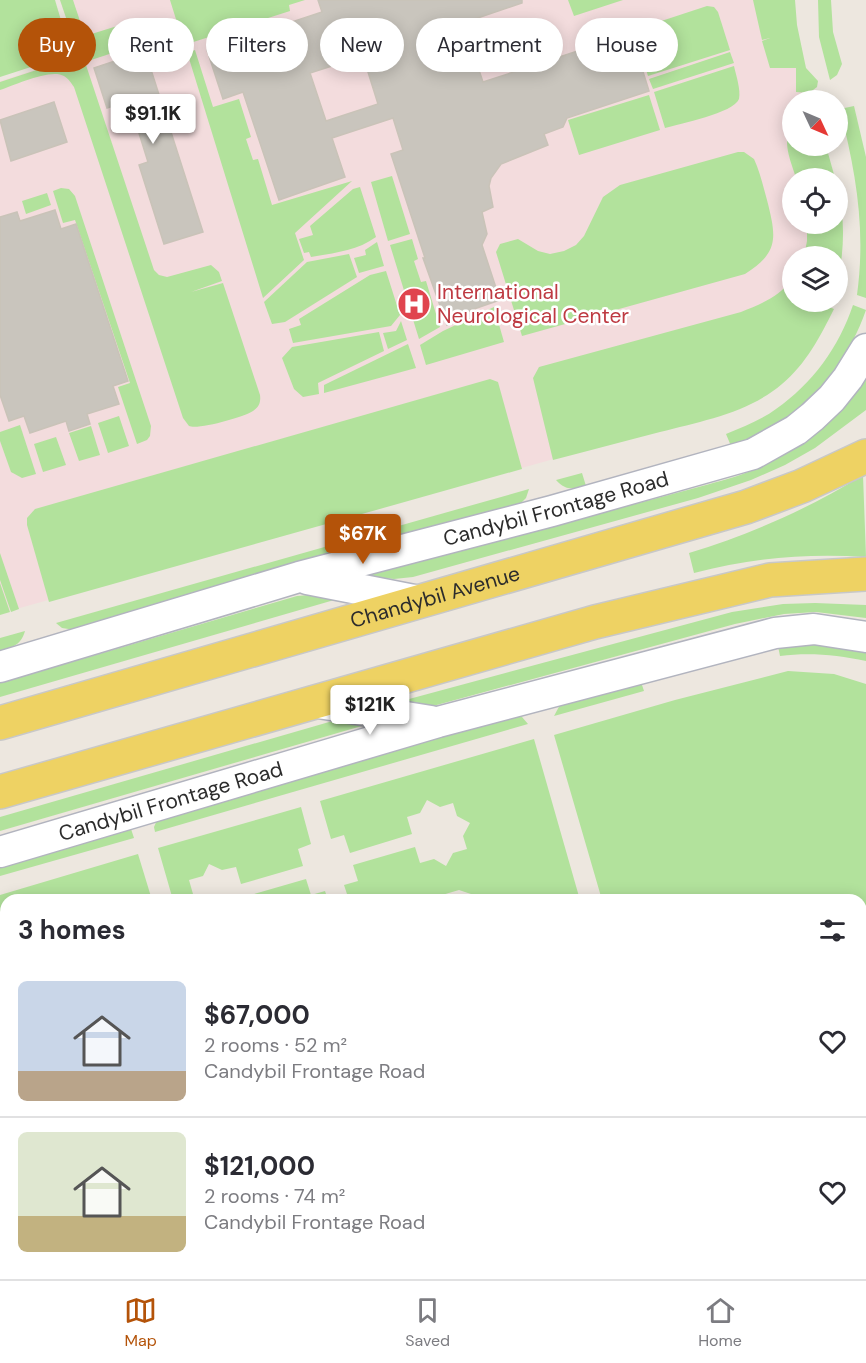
<!DOCTYPE html>
<html lang="en">
<head>
<meta charset="utf-8">
<style>
  body { margin:0; font-family:"DM Sans",sans-serif; background:#f2f2f3; color:#2b2b33; height:100vh; display:flex; flex-direction:column; font-size:22px; white-space:nowrap }
  * { box-sizing:border-box; margin:0 }
  p { font-size:20px; color:#7c7c81 }
  .icon { flex:none; width:33px; height:33px; fill:none; stroke:currentColor; stroke-width:2; stroke-linecap:round; stroke-linejoin:round }
  .map { position:relative; flex:1; overflow:hidden }
  .drawer { position:absolute; left:0px; top:894px; width:867px; height:386px; display:flex; flex-direction:column; background:#fff; border-radius:18px 18px 0 0; box-shadow:0 3px 15px #0003 }
  .drawer>* { flex:none }
  .guide { position:absolute; left:18px; top:18px; width:831px; height:54px; display:flex; gap:12px }
  .needle { width:39px; rotate:134deg }
  .buttons { position:absolute; left:782px; top:90px; display:grid; gap:12px }
  .buttons a { display:grid; place-items:center; width:66px; height:66px; border-radius:50%; background:#fff; box-shadow:0 3px 15px #0003; font-size:30px }
  .price { position:absolute; translate:-50% -51px; padding:0 14px; border-radius:6px; background:#fff; color:#222; font-size:20px; line-height:39px; filter:drop-shadow(0 2px 3px #0008) }
  .price::after { content:''; position:absolute; left:50%; top:36px; width:18px; height:14px; margin-left:-9px; background:inherit; clip-path:polygon(0 0,100% 0,50% 100%) }
  .price.current { background:#b45309; color:#fff }
  ul { padding:0; list-style:none }
  li { display:flex; align-items:center; gap:18px; height:150px; padding:0 18px }
  li+li { border-top:2px solid #e1e1e2 }
  li span { display:grid; place-items:center; flex:none; width:168px; height:120px; border-radius:9px; color:#555 }
  li>.icon { margin-inline-start:auto }
  span .icon { width:72px; height:72px; fill:#fffc; stroke-width:1 }
  li b { font-size:26px }
  h2 { display:flex; justify-content:space-between; align-items:center; height:72px; padding:0 18px; font-size:26px }
  .pill { padding:0 21px; border-radius:27px; background:#fff; box-shadow:0 3px 15px #0003; font-size:21px; line-height:54px }
  .pill.current { background:#b45309; color:#fff }
  .tabs { display:flex; justify-content:space-around; align-items:center; height:84px; border-top:2px solid #e1e1e2; background:#fff; font-size:16px; color:#7c7c81 }
  .tabs a { display:grid; justify-items:center; gap:3px }
  .tabs .current { color:#b45309 }
  .map>svg:first-child { display:block }
  .education { fill:#eee5cf }
  .medical { fill:#f3dcdd }
  .green { fill:#b2e29c }
  .building { fill:#c9c5bd; stroke:#c9c3b8; stroke-width:1.5; fill-rule:evenodd }
  .lines { fill:none; stroke-linecap:round; stroke-linejoin:round }
  .minor-casing { stroke:#b2b4bf; stroke-width:33 }
  .major-casing { stroke:#c8c8c8; stroke-width:36 }
  .minor { stroke:#fff; stroke-width:30 }
  .major { stroke:#eed263; stroke-width:33 }
  .labels { text-anchor:middle; stroke-width:5; stroke-linejoin:round; paint-order:stroke }
  .health-label { font-size:21px; fill:#be3a42; stroke:#fff; text-anchor:start }
  .street-label { font-size:21px; fill:#2c2c2c; stroke:#fff }
</style>
</head>
<body>
<div class="map">
<svg width="866" height="1279" viewBox="0 0 866 1279">
  <rect width="100%" height="100%" fill="#ede7df"/>
  <!-- education -->
  <polygon class="education" points="866,1146 866,1279 314,1279 337,1274 861,1274 861,1148"/>
  <!-- medical -->
  <polygon class="medical" points="60,0 783,0 809,100 792,100 792,146 833,178 792,178 792,224 837,224 837,256 792,256 792,302 554,459 9,611 0,584 0,81 78,56"/>
  <!-- green -->
  <g class="green">
    <polygon points="0,0 55,0 71,54 0,77"/>
    <path d="M 60,0 L 73,0 L 85,36 L 143,18 L 149,41 L 85,62 L 154,270 L 159,275 L 167,277 L 211,265 L 219,272 L 222,281 L 191,292 L 223,283 L 260,395 C 261,402 259,407 253,411 C 244,417 198,430 189,426 L 183,418 L 74,87 C 71,83 69,79 64,76 C 51,68 15,85 0,90 L 0,82 L 79,56 Z"/>
    <polygon points="170,0 305,0 289,5 290,11 184,45"/>
    <polygon points="568,0 623,0 574,16"/>
    <polygon points="753,0 795,0 797,25 806,68 818,81 817,87 809,93 796,92 796,68 770,68 762,41 770,38 762,40"/>
    <polygon points="818,0 831,0 833,32 842,64 837,75 830,80 819,37"/>
    <polygon points="707,6 714,7 718,12 730,50 648,76 634,30"/>
    <polygon points="195,50 213,107 239,99 251,137 246,139 253,160 258,159 272,205 352,181 295,233 304,260 263,298 187,52"/>
    <polygon points="730,52 734,63 653,89 649,79"/>
    <path d="M 734,66 C 736,75 741,90 739,99 C 734,113 679,124 665,128 L 654,92 Z"/>
    <polygon points="649,95 660,130 579,155 568,120"/>
    <path d="M 854,106 L 866,157 L 866,298 L 857,295 C 866,228 856,174 840,109 Z"/>
    <path d="M 792,125 L 792,146 L 826,146 L 835,178 L 796,178 C 791,161 781,141 792,125 Z"/>
    <path d="M 738,152 L 744,152 L 754,159 C 760,172 763,186 767,200 C 776,236 780,252 745,274 L 522,336 L 496,252 L 500,244 L 518,239 L 538,251 L 550,254 L 564,251 L 576,245 L 584,236 L 603,197 L 620,185 Z"/>
    <polygon points="392,176 410,234 388,241 371,182"/>
    <path d="M 837,186 C 846,220 844,252 837,286 L 837,256 L 804,256 L 807,241 L 807,224 L 837,224 Z"/>
    <path d="M 360,187 L 376,237 C 357,251 333,253 311,257 L 309,252 L 304,253 L 299,239 L 313,235 L 310,226 L 353,189 Z"/>
    <polygon points="61,188 69,189 75,196 151,426 150,436 147,440 137,444 118,387 130,383 75,220 63,223 53,191"/>
    <polygon points="47,193 51,205 26,214 22,201"/>
    <polygon points="412,239 418,259 414,261 421,282 426,281 440,327 419,339 390,245"/>
    <polygon points="377,242 384,266 359,273 354,258 366,255 365,250"/>
    <polygon points="349,254 357,277 285,322 272,324 264,302 307,262"/>
    <polygon points="386,271 400,315 391,326 293,343 289,329 301,325 299,319 370,275"/>
    <path d="M 792,279 L 792,302 L 831,302 L 829,307 L 834,309 C 820,337 806,364 782,384 C 748,413 702,421 660,432 C 624,441 589,451 553,460 L 533,378 L 539,367 L 741,312 C 761,304 779,297 792,279 Z"/>
    <path d="M 853,305 L 866,310 C 851,353 823,393 785,420 C 768,431 749,438 731,446 L 726,434 C 743,427 761,420 776,409 C 812,384 839,347 853,305 Z"/>
    <polygon points="494,307 504,342 426,365 420,345 443,331"/>
    <polygon points="401,321 407,340 388,349 383,333 396,331"/>
    <polygon points="379,332 384,351 318,383 319,394 303,397 294,389 282,358 292,347"/>
    <polygon points="408,344 416,368 324,393 324,385"/>
    <path d="M 866,378 L 866,410 L 815,448 L 785,465 L 751,480 L 698,498 L 413,577 L 394,579 L 365,576 L 695,488 C 712,483 731,479 748,472 C 790,454 840,416 866,378 Z"/>
    <polygon points="490,379 498,382 522,469 49,602 27,525 27,518 35,509"/>
    <polygon points="119,416 129,446 108,453 98,423"/>
    <polygon points="20,425 36,474 22,478 11,472 0,441 0,432"/>
    <polygon points="91,426 100,455 79,461 69,433"/>
    <polygon points="56,437 66,465 43,472 34,444"/>
    <path d="M 582,473 L 586,486 C 573,489 566,491 556,480 Z"/>
    <path d="M 863,475 L 866,557 C 807,553 751,558 694,573 L 689,553 C 751,534 808,509 863,475 Z"/>
    <polygon points="529,489 526,498 521,503 75,630 62,628 56,623"/>
    <polygon points="0,553 19,609 11,612 0,580"/>
    <polygon points="0,583 10,612 0,615"/>
    <polygon points="309,595 341,598 0,697 0,683 297,596"/>
    <polygon points="815,603 866,605 866,618 816,612 784,614 735,624 433,706 398,702 732,612 783,604"/>
    <path d="M 25,631 C 21,645 13,647 0,651 L 0,638 Z"/>
    <path d="M 808,643 L 866,650 L 866,661 C 837,655 810,652 780,656 L 778,646 Z"/>
    <polygon points="788,671 834,674 866,684 866,1083 861,1085 861,900 602,900 554,735 675,700"/>
    <polygon points="640,679 644,691 554,716 561,703"/>
    <polygon points="514,715 522,717 528,724 155,832 154,827 157,820"/>
    <polygon points="336,720 372,723 0,831 0,817"/>
    <polygon points="534,739 580,900 474,900 471,894 459,890 425,900 349,900 344,885 358,881 353,865 415,847 420,863 434,859 446,866 453,853 467,849 463,836 470,823 457,816 453,803 440,807 427,800 420,813 407,817 412,834 350,853 344,835 331,839 320,801"/>
    <polygon points="301,807 311,844 298,849 303,866 241,884 236,867 222,870 209,864 203,876 189,880 193,894 189,900 173,900 158,848"/>
    <polygon points="127,827 131,829 134,838 0,876 0,863"/>
    <polygon points="138,854 152,900 6,900 6,1274 152,1274 135,1279 0,1279 0,895"/>
    <polygon points="306,879 311,895 325,891 328,900 245,900 244,897"/>
    <polygon points="866,1095 866,1145 861,1147 861,1097"/>
    <polygon points="162,1274 329,1274 306,1279 145,1279"/>
    <polygon points="354,1274 471,1274 448,1279 331,1279"/>
    <polygon points="547,1274 724,1274 726,1279 525,1279"/>
  </g>
  <!-- building -->
  <g class="building">
    <path d="M 318,0 L 522,0 L 522,3 L 463,23 L 483,82 L 590,47 L 591,49 L 639,33 L 640,62 L 649,91 L 567,118 L 563,127 L 544,134 L 548,145 L 501,164 L 491,178 L 489,186 L 493,207 L 482,212 L 487,234 L 482,245 L 500,300 L 471,310 L 447,325 L 423,258 L 425,258 L 391,154 L 403,150 L 393,118 L 332,138 L 345,177 L 279,200 L 243,92 L 223,99 L 207,50 L 322,12 ZM 363,56 L 378,104 L 326,121 L 310,73 Z"/>
    <polygon points="145,51 203,232 164,244 139,165 148,162 129,101 107,108 94,68"/>
    <polygon points="54,102 67,142 11,161 0,120"/>
    <polygon points="55,210 61,229 76,224 128,381 113,386 119,404 87,414 90,424 69,431 66,421 30,433 24,416 9,421 0,395 0,217 17,212 20,221"/>
  </g>
  <g class="lines">
    <defs>
      <g id="minor">
        <polyline points="307,579 419,601"/>
        <path id="s1" d="M 0,667 L 299,577 L 552,511 L 753,454 L 796,430 L 812,417 L 832,398 L 848,378 L 866,349"/>
        <polyline points="312,702 431,721"/>
        <path id="s2" d="M 0,852 L 438,722 L 775,633 L 814,629 L 866,637"/>
      </g>
      <g id="major">
        <path id="s3" d="M 0,723 L 746,507 L 802,486 L 866,456"/>
        <polyline points="0,792 595,622 770,580 866,574"/>
      </g>
    </defs>
    <!-- minor casing -->
    <use href="#minor" class="minor-casing"/>
    <!-- major casing -->
    <use href="#major" class="major-casing"/>
    <!-- minor -->
    <use href="#minor" class="minor"/>
    <!-- major -->
    <use href="#major" class="major"/>
  </g>
  <!-- icons -->
  <defs>
    <symbol id="hospital-disc" viewBox="-11 -11 22 22"><circle r="9.5" fill="#e0444e" stroke="#fff"/><path d="M-5-5h3v3.5h4V-5h3V5h-3V1.5h-4V5h-3Z" fill="#fff"/></symbol>
  </defs>
  <g fill-rule="evenodd">
    <use href="#hospital-disc" x="395" y="285" width="38" height="38"/>
  </g>
  <g class="labels">
    <!-- health labels -->
    <g class="health-label">
      <text x="437" y="299">International<tspan x="437" dy="24">Neurological Center</tspan></text>
    </g>
    <!-- street labels -->
    <g class="street-label">
      <text dy="7" stroke="none"><textPath href="#s1" startOffset="578">Candybil Frontage Road</textPath></text>
      <text dy="7" stroke="none"><textPath href="#s3" startOffset="453">Chandybil Avenue</textPath></text>
      <text dy="7" stroke="none"><textPath href="#s2" startOffset="178">Candybil Frontage Road</textPath></text>
    </g>
  </g>
</svg>
<div class="buttons">
<a><svg class="needle" viewBox="-14 -14 28 28"><path d="M0-13l5 13h-10z" fill="#e53935"/><path d="M0 13l5-13h-10z" fill="#7c7c81"/></svg></a>
<a><svg class="icon" aria-label="locate" viewBox="0 0 24 24"><circle cx="12" cy="12" r="6"/><path d="M12 2v4M12 18v4M2 12h4M18 12h4"/></svg></a>
<a><svg class="icon" aria-label="layers" viewBox="0 0 24 24"><path d="M12 4l9 5-9 5-9-5zM3 14l9 5 9-5"/></svg></a>
</div>
<b class="price" style="left:153px;top:145px">$91.1K</b>
<b class="price current" style="left:363px;top:565px">$67K</b>
<b class="price" style="left:370px;top:736px">$121K</b>
<div class="guide">
<a class="pill current">Buy</a>
<a class="pill">Rent</a>
<a class="pill">Filters</a>
<a class="pill">New</a>
<a class="pill">Apartment</a>
<a class="pill">House</a>
</div>
<section class="drawer">
<h2>3 homes<svg class="icon" aria-label="filters" viewBox="0 0 24 24"><path d="M4 7h16M4 17h16"/><circle cx="9" cy="7" r="2"/><circle cx="15" cy="17" r="2"/></svg></h2>
<ul>
<li><span style="background:linear-gradient(#c9d6e8 75%,#b9a48a 0)"><svg class="icon" aria-label="home" viewBox="0 0 24 24"><path d="M3 11l9-7 9 7M6 9v11h12V9"/></svg></span><div><b>$67,000</b><p>2 rooms · 52 m²</p><p>Candybil Frontage Road</p></div><svg class="icon" aria-label="heart" viewBox="0 0 24 24"><path d="M12 20l-8-8c-3-5 5-10 8-4 3-6 11-1 8 4z"/></svg></li>
<li><span style="background:linear-gradient(#dfe7d0 70%,#c2b280 0)"><svg class="icon" aria-label="home" viewBox="0 0 24 24"><path d="M3 11l9-7 9 7M6 9v11h12V9"/></svg></span><div><b>$121,000</b><p>2 rooms · 74 m²</p><p>Candybil Frontage Road</p></div><svg class="icon" aria-label="heart" viewBox="0 0 24 24"><path d="M12 20l-8-8c-3-5 5-10 8-4 3-6 11-1 8 4z"/></svg></li>
</ul>
</section>
</div>
<nav class="tabs">
<a class="current"><svg class="icon" aria-label="map" viewBox="0 0 24 24"><path d="M3 6l6-2 6 2 6-2v14l-6 2-6-2-6 2zM9 4v14M15 6v14"/></svg>Map</a>
<a><svg class="icon" aria-label="saved" viewBox="0 0 24 24"><path d="M7 4h10v16l-5-4-5 4z"/></svg>Saved</a>
<a><svg class="icon" aria-label="home" viewBox="0 0 24 24"><path d="M3 11l9-7 9 7M6 9v11h12V9"/></svg>Home</a>
</nav>
</body>
</html>
